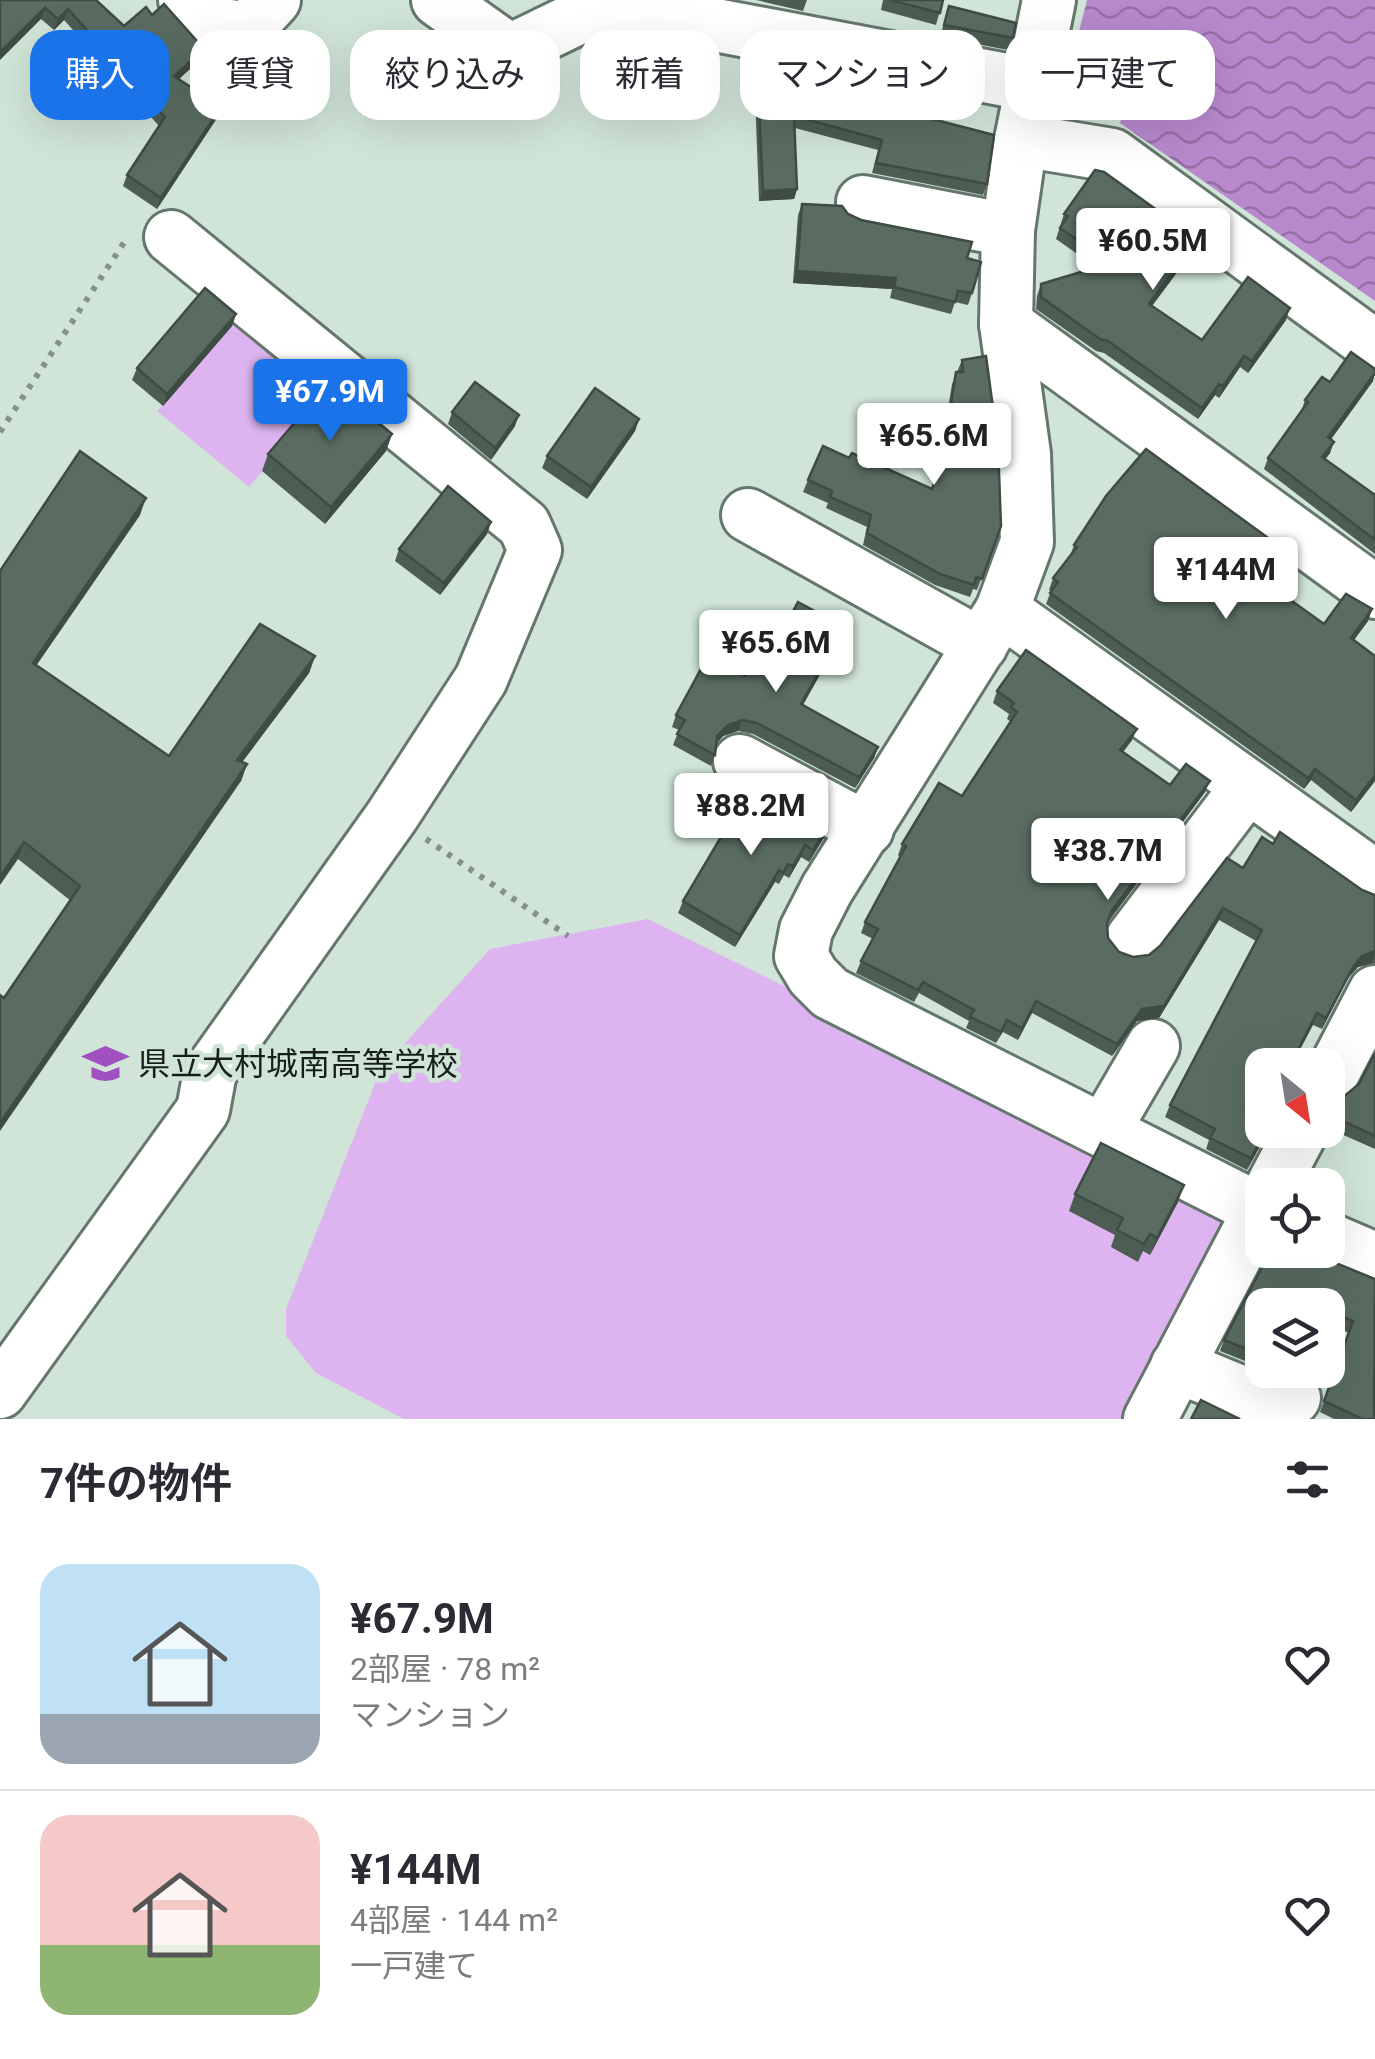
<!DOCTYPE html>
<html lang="ja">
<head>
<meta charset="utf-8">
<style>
  body { margin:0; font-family:Roboto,"Noto Sans JP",sans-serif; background:#f7f7f7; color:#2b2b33; height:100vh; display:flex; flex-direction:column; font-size:38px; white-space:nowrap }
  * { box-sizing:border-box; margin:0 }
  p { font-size:32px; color:#7c7c81 }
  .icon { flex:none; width:55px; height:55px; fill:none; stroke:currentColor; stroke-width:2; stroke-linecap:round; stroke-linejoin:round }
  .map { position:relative; height:1419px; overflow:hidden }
  .sheet { display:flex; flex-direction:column; background:#fff; flex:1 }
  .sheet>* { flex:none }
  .guide { position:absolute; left:30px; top:30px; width:1315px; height:90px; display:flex; gap:20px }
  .needle { width:65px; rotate:150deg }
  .controls { position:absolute; left:1245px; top:1048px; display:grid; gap:20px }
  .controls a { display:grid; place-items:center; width:100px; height:100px; border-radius:20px; background:#fff; box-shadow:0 10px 40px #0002; font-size:50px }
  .price { position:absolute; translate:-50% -85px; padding:0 22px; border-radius:10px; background:#fff; color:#222; font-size:32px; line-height:65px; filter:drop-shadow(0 2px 5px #0008) }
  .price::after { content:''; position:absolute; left:50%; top:60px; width:30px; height:22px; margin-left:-15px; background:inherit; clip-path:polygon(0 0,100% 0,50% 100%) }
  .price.selected { background:#1a73e8; color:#fff }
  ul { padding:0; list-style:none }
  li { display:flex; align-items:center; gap:30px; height:250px; padding:0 40px }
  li+li { border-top:2px solid #e1e1e2 }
  li span { display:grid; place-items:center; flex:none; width:280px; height:200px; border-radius:30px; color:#555 }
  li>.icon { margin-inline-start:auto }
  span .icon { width:120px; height:120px; fill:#fffc; stroke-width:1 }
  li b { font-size:42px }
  h2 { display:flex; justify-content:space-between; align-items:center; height:120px; padding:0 40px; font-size:42px }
  .pill { padding:0 35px; border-radius:30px; background:#fff; box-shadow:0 10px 40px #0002; font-size:35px; line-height:90px }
  .pill.selected { background:#1a73e8; color:#fff }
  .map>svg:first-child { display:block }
  .garden { fill:#ddb4f0 }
  .water { fill:url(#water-waves) }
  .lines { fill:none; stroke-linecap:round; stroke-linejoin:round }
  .minor-casing { stroke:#65776c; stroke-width:58 }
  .path { stroke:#839289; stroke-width:6; stroke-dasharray:5 8; stroke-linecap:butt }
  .minor { stroke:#fff; stroke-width:52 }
  .wall { fill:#4d5d53 }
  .shaded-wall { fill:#3f4c44 }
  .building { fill:#5a6c61; stroke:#3f4c44; stroke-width:2.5 }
  .labels { text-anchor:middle; stroke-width:9; stroke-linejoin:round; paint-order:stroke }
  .poi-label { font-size:32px; fill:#171e1a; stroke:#d0e4d7; text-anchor:start }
</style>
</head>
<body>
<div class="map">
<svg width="1375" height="1419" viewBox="0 0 1375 1419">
  <defs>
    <pattern id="water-waves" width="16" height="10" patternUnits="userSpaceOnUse" patternTransform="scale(2.5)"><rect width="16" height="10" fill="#b889cd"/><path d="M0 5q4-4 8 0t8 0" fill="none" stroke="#956fa6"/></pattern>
  </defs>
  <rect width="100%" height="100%" fill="#d0e4d7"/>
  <!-- garden -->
  <g class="garden">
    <polygon points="240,316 334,386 249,487 157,411"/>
    <polygon points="648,919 1227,1205 1236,1214 1129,1419 404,1419 316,1373 286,1336 286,1309 380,1071 490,949"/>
  </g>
  <!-- water -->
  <polygon class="water" points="1087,0 1375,0 1375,301 1120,123 1135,69 1179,79 1181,73 1075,47"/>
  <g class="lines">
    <defs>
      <g id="minor">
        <path d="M 185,0 C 205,20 219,27 248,28 L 274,0"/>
        <polyline points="438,0 510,51 588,13 620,7 1033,85"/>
        <polyline points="1049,0 1021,140 1008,230 1006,324 1024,454 1027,542 1002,610 827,889 806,930 801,956 813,976 830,993 1262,1211"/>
        <polyline points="1021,140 1112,155 1375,347"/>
        <polyline points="863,202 1008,230"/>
        <polyline points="1006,324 1375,592"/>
        <polyline points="748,515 981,645"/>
        <polyline points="1002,610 1375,877"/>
        <polyline points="740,761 867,829"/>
        <polyline points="1132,939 1248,786"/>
        <polyline points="1328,1082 1375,992"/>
        <polyline points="1104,1130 1153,1046"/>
        <polyline points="1273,1185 1302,1130"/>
        <polyline points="1328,1239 1375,1259"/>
        <polyline points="1177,1366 1260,1400 1294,1398"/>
        <polyline points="0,1392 203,1110 210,1072 392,816 481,679 535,550 524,525 171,237"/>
        <polyline points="1150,1419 1262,1206"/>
      </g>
    </defs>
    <!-- minor casing -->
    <use href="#minor" class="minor-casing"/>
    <!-- path -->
    <g class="path">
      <polyline points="0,432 127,238"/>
      <polyline points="426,839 568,936"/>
    </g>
    <!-- minor -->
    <use href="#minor" class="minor"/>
  </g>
  <!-- wall -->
  <g class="wall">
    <polygon points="0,0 96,0 124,26 152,15 204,49 200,60 179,79 217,118 157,209 123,186 127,175 159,126 64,20 54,30 41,19"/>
    <polygon points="756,0 807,0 803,11"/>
    <polygon points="883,0 943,0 936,25 881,10"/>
    <polygon points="949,6 1013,38 1008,50 940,37"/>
    <polygon points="786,59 874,104 987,184 983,195 872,173 878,150 795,128 797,189 794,199 759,201 755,95 758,85 780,80"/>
    <polygon points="802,204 848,214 967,258 972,293 968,305 955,302 951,314 890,298 892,289 793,283 798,215"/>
    <polygon points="1064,214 1193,251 1152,306 1202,340 1286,320 1248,373 1240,367 1219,398 1215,395 1198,419 1104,353 1096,351 1036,309 1037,296 1041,284 1096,267 1056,239"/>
    <polygon points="236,314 232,326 163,406 132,380 137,368"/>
    <polygon points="962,360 1001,526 977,590 973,589 970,597 935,585 863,545 867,527 826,508 828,503 803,492 808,480 849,458 932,489 939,465 952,384"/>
    <polygon points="1373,381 1331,439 1330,453 1325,459 1375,495 1375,554 1264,469 1268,458 1301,412 1305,400 1330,382"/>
    <polygon points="452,412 515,426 491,460 448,424"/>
    <polygon points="639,419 635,431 587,499 542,468 547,456"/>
    <polygon points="392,434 386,451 325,524 262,471 268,454"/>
    <polygon points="140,515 36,666 169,756 315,656 309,673 242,762 247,764 241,781 4,998 71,901 18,859 0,571"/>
    <polygon points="491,522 487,534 440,595 395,561 399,549"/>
    <polygon points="1074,545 1282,562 1267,583 1324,624 1372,609 1368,621 1354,640 1375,781 1351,812 1311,780 1304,789 1046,604 1051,591 1049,590 1053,578 1070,556"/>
    <polygon points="840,639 803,705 878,747 874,758 855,788 753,734 738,731 723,736 716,744 715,755 711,766 673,745 679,730 672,727 676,715 745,676 774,647"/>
    <polygon points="997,691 1132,740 1123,752 1170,785 1205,792 1108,922 1108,938 1119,952 1133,957 1149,955 1243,868 1273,844 1362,890 1375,895 1375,963 1358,967 1348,978 1322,1029 1313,1025 1262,1065 1262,1130 1247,1170 1206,1149 1209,1140 1165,1117 1170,1105 1256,941 1219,920 1159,1018 1137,1021 1112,1056 1032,1013 1018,1040 1003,1032 996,1043 966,1028 969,1021 919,993 914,1002 856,973 861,961 873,939 861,933 865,922 900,857 898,855 902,844 962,796 1011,722 1007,719 1009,714 993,703"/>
    <polygon points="734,802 827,828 823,839 809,862 801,857 789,878 784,875 779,884 775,882 735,947 678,913 683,901 734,816 730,814"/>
    <polygon points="1375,1053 1375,1149 1332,1130 1331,1124 1335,1113 1359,1084"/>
    <polygon points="1075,1194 1178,1202 1150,1255 1143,1251 1138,1262 1111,1247 1115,1235 1069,1211"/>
    <polygon points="1271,1250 1375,1279 1374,1419 1334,1419 1320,1412 1349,1333 1328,1324 1328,1305 1262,1305 1262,1346 1255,1365 1220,1351 1224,1340"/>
  </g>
  <!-- shaded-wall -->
  <g class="shaded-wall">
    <polygon points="45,8 41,19 0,60 0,52"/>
    <polygon points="68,9 64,20 54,30 58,19"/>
    <polygon points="204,49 200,60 170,87 174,76"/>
    <polygon points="221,107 217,118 157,209 161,198"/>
    <polygon points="797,189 794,199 759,201 763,191"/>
    <polygon points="1197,239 1193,251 1145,315 1149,304"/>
    <polygon points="797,271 896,278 892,289 793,283"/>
    <polygon points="1290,308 1286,320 1248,373 1252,361"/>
    <polygon points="236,314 232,326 163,406 167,394"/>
    <polygon points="1244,356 1240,367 1219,398 1223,386"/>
    <polygon points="1375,373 1373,381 1324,449 1328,437"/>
    <polygon points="1219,384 1215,395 1198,419 1202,408"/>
    <polygon points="519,415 515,426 491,460 495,448"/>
    <polygon points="639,419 635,431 587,499 591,487"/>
    <polygon points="392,434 386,451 325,524 331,507"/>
    <polygon points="1334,442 1330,453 1318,469 1322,457"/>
    <polygon points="146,498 140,515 26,680 33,663"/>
    <polygon points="491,522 487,534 440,595 444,583"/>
    <polygon points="1286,551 1282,562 1260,592 1264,581"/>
    <polygon points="1372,609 1368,621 1347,649 1351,638"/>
    <polygon points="844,627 840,639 797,715 801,704"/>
    <polygon points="315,656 309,673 231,777 237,760"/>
    <polygon points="742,720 738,731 723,736 713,748 717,736 728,725"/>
    <polygon points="1137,729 1132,740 1116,761 1120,750"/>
    <polygon points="878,747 874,758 855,788 859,777"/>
    <polygon points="247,764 241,781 0,1131 0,1123"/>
    <polygon points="1315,769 1311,780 1304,789 1308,778"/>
    <polygon points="1375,775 1375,781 1351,812 1356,800"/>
    <polygon points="1210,781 1205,792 1108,922 1112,910"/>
    <polygon points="827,828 823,839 809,862 813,850"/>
    <polygon points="24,842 18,859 0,885 0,877"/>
    <polygon points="805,845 801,857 789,878 793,866"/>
    <polygon points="779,870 775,882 735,947 740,935"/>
    <polygon points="1223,908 1219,920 1159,1018 1137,1021 1112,1056 1117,1044 1142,1009"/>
    <polygon points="1375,951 1373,962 1358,967 1348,978 1322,1029 1326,1018 1353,967 1362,956"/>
    <polygon points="1036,1001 1032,1013 1018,1040 1022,1028"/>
    <polygon points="1317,1013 1313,1025 1292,1065 1290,1065"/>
    <polygon points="1267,1130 1269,1130 1247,1170 1251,1158"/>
    <polygon points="1184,1185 1178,1202 1150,1255 1157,1238"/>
  </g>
  <!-- building -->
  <g class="building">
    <polygon points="0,0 96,0 124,26 146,7 152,15 164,4 204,49 174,76 221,107 161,198 127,175 165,117 68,9 58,19 45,8 0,52"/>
    <polygon points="890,0 943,0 940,13"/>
    <polygon points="949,6 1016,23 1013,38 944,25"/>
    <polygon points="786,59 881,79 874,104 994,135 987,184 876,163 882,140 794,116 797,189 763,191 758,85 781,80"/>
    <polygon points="1095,170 1104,172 1197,239 1149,304 1202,340 1248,277 1290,308 1252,361 1244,356 1223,386 1219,384 1202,408 1108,341 1100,339 1041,297 1041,284 1111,263 1060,228 1068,216 1064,214"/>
    <polygon points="802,204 842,206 848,214 861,220 972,242 967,258 981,262 972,293 958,291 955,302 894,287 896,278 797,271"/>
    <polygon points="205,288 236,314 167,394 137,368"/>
    <polygon points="1351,352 1375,369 1375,373 1328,437 1334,442 1322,457 1375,495 1375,540 1268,458 1308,402 1305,400 1322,377 1330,382"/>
    <polygon points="986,356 998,445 1001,526 982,579 976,577 974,585 940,574 867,533 871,515 830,497 832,491 808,480 823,446 849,458 852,453 932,489 943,454 956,372 963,372 962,360"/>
    <polygon points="329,382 392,434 331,507 268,454"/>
    <polygon points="475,382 519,415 495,448 452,412"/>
    <polygon points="595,388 639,419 591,487 547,456"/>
    <polygon points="1146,449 1286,551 1264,581 1324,624 1346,594 1372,609 1351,638 1375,656 1375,775 1356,800 1315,769 1308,778 1050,593 1058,582 1053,578 1077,547 1074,545 1106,496"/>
    <polygon points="80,451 146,498 33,663 169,756 260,624 315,656 237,760 247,764 0,1123 0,995 4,998 80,886 24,842 0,877 0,571"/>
    <polygon points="448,486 491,522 444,583 399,549"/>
    <polygon points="798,602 844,627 801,704 878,747 859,777 757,723 742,720 728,725 717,736 715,755 677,734 685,720 676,715 708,656 745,676 764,641 774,647"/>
    <polygon points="1026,650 1137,729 1120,750 1170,785 1186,764 1210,781 1112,910 1107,923 1108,938 1119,952 1133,957 1149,955 1160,946 1227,858 1243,868 1262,837 1273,844 1280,832 1362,890 1375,895 1375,951 1362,956 1353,967 1326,1018 1317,1013 1290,1065 1262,1065 1262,1130 1267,1130 1251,1158 1210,1138 1215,1129 1170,1105 1262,930 1223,908 1164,1006 1142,1009 1117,1044 1036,1001 1022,1028 1007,1020 1001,1032 970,1017 974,1010 923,982 918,990 861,961 878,929 865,922 906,846 902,844 939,783 962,796 1017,712 1011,707 1014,703 997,691"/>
    <polygon points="745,783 827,828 813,850 805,845 793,866 788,864 783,873 779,870 740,935 683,901 740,805 734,802"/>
    <polygon points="1375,1053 1375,1136 1336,1118 1335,1113 1342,1098 1359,1084"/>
    <polygon points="1101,1143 1184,1185 1157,1238 1150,1234 1144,1244 1117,1230 1123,1218 1075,1194"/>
    <polygon points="1271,1250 1287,1250 1304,1256 1306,1251 1375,1279 1374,1419 1362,1419 1324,1401 1353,1321 1328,1311 1328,1305 1312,1305 1283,1294 1279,1305 1262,1305 1262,1345 1259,1354 1224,1340"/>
    <polygon points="1201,1400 1240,1419 1191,1419"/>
  </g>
  <!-- icons -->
  <defs>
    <symbol id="school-bare" viewBox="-9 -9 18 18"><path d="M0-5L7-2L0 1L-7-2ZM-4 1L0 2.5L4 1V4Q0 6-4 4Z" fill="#a050c1" stroke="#d0e4d7" stroke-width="2.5" paint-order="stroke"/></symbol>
  </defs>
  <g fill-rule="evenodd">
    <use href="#school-bare" x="74" y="1032" width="63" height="63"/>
  </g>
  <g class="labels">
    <!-- poi labels -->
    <g class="poi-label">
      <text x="138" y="1075">県立大村城南高等学校</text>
    </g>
  </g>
</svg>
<div class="controls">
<a><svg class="needle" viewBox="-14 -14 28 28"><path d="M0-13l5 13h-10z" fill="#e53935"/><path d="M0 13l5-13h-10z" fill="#7c7c81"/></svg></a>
<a><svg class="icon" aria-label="locate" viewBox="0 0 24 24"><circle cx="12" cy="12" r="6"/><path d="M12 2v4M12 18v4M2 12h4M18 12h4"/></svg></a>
<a><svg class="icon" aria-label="layers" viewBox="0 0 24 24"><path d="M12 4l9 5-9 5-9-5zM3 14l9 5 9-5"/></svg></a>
</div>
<b class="price" style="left:1153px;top:293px">¥60.5M</b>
<b class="price selected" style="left:330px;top:444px">¥67.9M</b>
<b class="price" style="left:934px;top:488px">¥65.6M</b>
<b class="price" style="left:1226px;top:622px">¥144M</b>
<b class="price" style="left:776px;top:695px">¥65.6M</b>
<b class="price" style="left:751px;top:858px">¥88.2M</b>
<b class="price" style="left:1108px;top:903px">¥38.7M</b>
<div class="guide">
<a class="pill selected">購入</a>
<a class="pill">賃貸</a>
<a class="pill">絞り込み</a>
<a class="pill">新着</a>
<a class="pill">マンション</a>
<a class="pill">一戸建て</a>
</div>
</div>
<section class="sheet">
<h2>7件の物件<svg class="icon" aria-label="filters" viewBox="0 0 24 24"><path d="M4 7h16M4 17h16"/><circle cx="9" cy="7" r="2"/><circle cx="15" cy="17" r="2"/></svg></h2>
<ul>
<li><span style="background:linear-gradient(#bfe0f5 75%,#9aa5b1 0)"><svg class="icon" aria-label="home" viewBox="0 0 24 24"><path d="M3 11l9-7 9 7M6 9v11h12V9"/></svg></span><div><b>¥67.9M</b><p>2部屋 · 78 m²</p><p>マンション</p></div><svg class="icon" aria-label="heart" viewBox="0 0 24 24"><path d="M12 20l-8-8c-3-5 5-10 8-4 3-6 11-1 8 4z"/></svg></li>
<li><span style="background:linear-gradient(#f6c9c9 65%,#8fb573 0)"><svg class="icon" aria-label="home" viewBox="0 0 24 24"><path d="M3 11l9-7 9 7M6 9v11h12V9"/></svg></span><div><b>¥144M</b><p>4部屋 · 144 m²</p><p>一戸建て</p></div><svg class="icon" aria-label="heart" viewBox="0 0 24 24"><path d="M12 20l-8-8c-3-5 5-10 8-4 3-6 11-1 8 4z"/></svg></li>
</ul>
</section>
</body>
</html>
